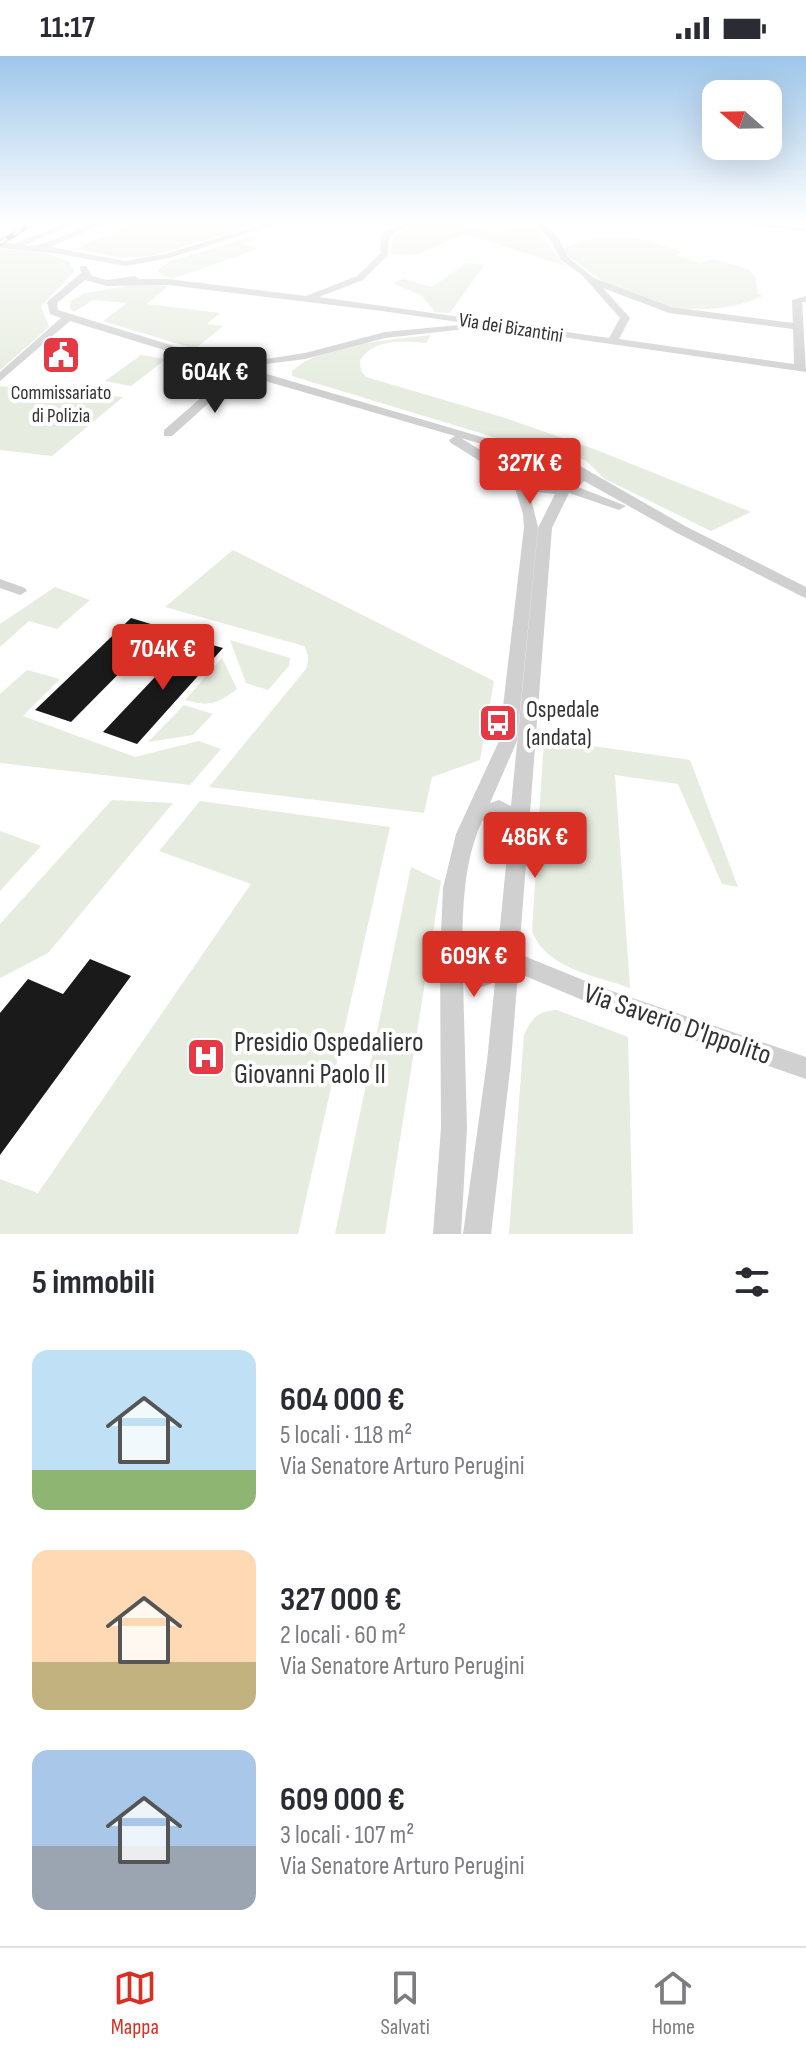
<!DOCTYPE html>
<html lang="it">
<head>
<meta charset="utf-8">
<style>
  body { margin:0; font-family:"Sofia Sans Condensed",sans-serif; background:#f7f7f7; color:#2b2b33; height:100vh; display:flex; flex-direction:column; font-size:30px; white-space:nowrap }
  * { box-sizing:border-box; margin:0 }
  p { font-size:26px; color:#7c7c81 }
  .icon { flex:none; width:44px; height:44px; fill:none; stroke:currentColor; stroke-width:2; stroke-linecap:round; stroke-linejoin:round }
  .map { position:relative; height:1178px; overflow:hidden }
  .side { display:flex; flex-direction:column; background:#fff; flex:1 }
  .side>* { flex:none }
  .needle { width:52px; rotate:290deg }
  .controls { position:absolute; left:702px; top:24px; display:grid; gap:16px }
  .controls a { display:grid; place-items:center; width:80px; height:80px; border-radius:16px; background:#fff; box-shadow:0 8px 32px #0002; font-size:40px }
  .price { position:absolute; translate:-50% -68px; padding:0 18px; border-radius:8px; background:#d93025; color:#fff; font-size:26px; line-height:52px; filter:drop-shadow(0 2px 4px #0008) }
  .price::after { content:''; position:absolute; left:50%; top:48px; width:24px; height:18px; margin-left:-12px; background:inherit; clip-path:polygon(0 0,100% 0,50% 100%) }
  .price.on { background:#222; color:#fff }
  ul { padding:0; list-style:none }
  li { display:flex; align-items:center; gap:24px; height:200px; padding:0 32px }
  li span { display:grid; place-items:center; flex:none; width:224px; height:160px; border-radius:16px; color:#555 }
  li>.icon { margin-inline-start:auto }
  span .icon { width:96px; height:96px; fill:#fffc; stroke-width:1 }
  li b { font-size:34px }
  h2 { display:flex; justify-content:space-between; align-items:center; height:96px; padding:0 32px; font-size:34px }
  .status { display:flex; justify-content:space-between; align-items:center; height:56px; padding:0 40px; background:#fff; direction:ltr }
  .status svg { height:22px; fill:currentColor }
  .tabs { display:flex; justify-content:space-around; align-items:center; height:112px; border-top:2px solid #e1e1e2; background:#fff; font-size:22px; color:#7c7c81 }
  .tabs a { display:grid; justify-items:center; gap:4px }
  .tabs .on { color:#d93025 }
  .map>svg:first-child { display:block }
  .green { fill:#e6ecdf }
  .building { fill:#1a1a1a }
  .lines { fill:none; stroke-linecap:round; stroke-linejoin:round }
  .minor { fill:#d0d0d0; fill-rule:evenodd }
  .rail-casing { stroke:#888; stroke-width:5 }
  .rail { stroke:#fff; stroke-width:3; stroke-dasharray:8; stroke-linecap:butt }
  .labels { text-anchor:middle; stroke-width:8; stroke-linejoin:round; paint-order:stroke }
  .far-street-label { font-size:20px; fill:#333; stroke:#fff }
  .far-poi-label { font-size:20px; fill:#333; stroke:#fff }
  .poi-label { font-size:24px; fill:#333; stroke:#fff; text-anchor:start }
  .near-street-label { font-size:28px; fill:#333; stroke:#fff }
  .near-poi-label { font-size:28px; fill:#333; stroke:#fff; text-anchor:start }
</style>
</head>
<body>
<div class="status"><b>11:17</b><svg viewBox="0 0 49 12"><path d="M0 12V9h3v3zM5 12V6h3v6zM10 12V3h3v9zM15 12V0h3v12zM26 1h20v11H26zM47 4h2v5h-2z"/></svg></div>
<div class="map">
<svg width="806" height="1178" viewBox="0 0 806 1178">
  <rect width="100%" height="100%" fill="#fff"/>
  <!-- green -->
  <g class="green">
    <polygon points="138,166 268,166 152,200 122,202 75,193"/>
    <path d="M 423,166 L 454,166 L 492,176 L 534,170 C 547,183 552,197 566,210 L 465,178 L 415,199 L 391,198 L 393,180 Z"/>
    <polygon points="268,176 245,188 258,193 172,223 159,217 158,214 168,206"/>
    <path d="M 621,181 L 642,183 L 682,196 L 676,199 L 700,207 L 713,203 L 748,213 L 755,221 L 758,238 L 763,240 C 705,266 634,252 586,213 C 577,206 568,203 563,192 L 593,182 Z"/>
    <polygon points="0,193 46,197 70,206 74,216 41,250 49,271 0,314"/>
    <polygon points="466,207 484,209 450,257 435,256 422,240 393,227 403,223 432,231"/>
    <polygon points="134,229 168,230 147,248 220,257 207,268 223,270 195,293 103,265 127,247 93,244 74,256 70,252 71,245 85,237"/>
    <path d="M 431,279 L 426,287 C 403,285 373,282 360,305 L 361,315 L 366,321 L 502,361 L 594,393 L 751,456 L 711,475 L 605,423 L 585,404 L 546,390 L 517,388 L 292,320 L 292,315 C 323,287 390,284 431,279 Z"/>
    <polygon points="141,299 166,303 131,330 105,325"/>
    <polygon points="0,330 123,341 52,400 0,394"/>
    <path d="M 541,407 L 563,411 L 570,422 C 558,433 541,432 527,424 L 524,413 Z"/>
    <path d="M 233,494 L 494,625 L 480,704 L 432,721 L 424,757 L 209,731 L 306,613 C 309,604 309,598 304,590 L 165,551 Z"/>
    <polygon points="55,531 90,544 57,573 29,565 0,591 0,568"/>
    <polygon points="230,584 290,602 289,610 268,634 246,627"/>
    <path d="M 222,602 L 237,633 C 216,648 211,651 185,644 Z"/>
    <polygon points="27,614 60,623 23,660 135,701 199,685 221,693 190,729 0,707 0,638"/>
    <polygon points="184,649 213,658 193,679 148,686"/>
    <path d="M 544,683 L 690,704 L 738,831 L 722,828 L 678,728 L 615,719 L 630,932 C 596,920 545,912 532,875 Z"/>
    <polygon points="112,744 173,747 48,897 0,922 0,868"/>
    <polygon points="200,745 390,771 298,1178 0,1178 0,1123 38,1137 251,828 159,795"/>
    <polygon points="0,775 41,790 0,835"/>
    <polygon points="411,811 441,825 385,1178 335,1178"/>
    <path d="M 557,954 L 628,981 L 633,1178 L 509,1178 L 524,979 C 532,962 537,955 557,954 Z"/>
  </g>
  <!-- building -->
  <g class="building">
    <polygon points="131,562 164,572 71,666 35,654"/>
    <polygon points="191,583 223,592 137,688 103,676"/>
    <polygon points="90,903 131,920 0,1099 0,957 28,923 63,938"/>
  </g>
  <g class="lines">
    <!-- minor -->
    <g class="minor">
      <path d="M 68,166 L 79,166 L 25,189 C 54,192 78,166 108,166 L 50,191 L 125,205 L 165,198 L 271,166 L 284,166 L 169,202 L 126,210 L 59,198 L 0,192 L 0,186 L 14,188 Z"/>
      <path d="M 407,166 L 418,166 L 389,180 L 388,199 L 363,224 L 319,241 L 609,282 L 620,262 L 582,219 L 561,204 L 552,186 L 534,166 L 543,166 L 559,183 L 568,201 L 594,222 L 671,251 L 793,267 L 792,244 L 806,240 L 806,246 L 802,246 L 806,316 L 382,255 L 168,229 L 107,230 L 85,224 L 57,247 L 58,254 L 232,308 L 305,297 L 385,276 L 469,268 L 470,270 L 465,273 L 385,282 L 305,303 L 243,311 L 543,399 L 573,406 L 685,470 L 806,531 L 806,542 L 801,540 L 675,476 L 584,425 L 578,431 L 626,450 L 619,454 L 569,437 L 552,472 L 519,898 L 603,932 L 806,1001 L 806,1023 L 599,951 L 518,917 L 511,1005 L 491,1178 L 463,1178 L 487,1005 L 495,926 L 482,931 L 463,923 L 467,1072 L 461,1178 L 433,1178 L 441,1072 L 440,900 L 443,832 L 456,778 L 499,685 L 524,471 L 523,458 L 513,426 L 451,387 L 449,384 L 455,380 L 241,318 L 172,380 L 164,380 L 164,374 L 232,315 L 70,265 L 0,325 L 0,316 L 61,262 L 50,258 L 47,246 L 81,217 L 80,210 L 86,210 L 92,220 L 107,224 L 135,220 L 139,223 L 168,223 L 306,240 L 357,220 L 380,198 L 382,177 ZM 603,232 L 669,257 L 793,273 L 794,308 L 619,283 L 630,262 ZM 461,382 L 525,401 L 515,406 L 511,413 ZM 535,407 L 555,407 L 572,417 L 572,423 C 554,434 535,433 521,418 L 524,411 ZM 529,435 L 555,438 L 538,472 L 511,750 L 499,744 L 490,747 L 517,685 L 538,471 ZM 497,759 L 503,764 L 509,779 L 497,901 L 497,904 L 482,911 L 469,905 L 462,897 C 463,852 463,807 482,765 Z"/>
      <polygon points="742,166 806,172 806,176 746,168"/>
      <polygon points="0,523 25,532 27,535 20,539 0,532"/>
    </g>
    <defs>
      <polyline id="rail" points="0,187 34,166"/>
    </defs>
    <!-- rail casing -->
    <use href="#rail" class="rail-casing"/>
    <!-- rail -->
    <use href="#rail" class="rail"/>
  </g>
  <!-- sky -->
  <linearGradient id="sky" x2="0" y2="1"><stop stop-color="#9ec6ea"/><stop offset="0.5" stop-color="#fff"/><stop offset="1" stop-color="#fff" stop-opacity="0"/></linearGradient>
  <rect width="806" height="331" fill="url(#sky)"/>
  <!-- icons -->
  <defs>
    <symbol id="civic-square" viewBox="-11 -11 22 22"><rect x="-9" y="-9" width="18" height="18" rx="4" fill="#e63946" stroke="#fff"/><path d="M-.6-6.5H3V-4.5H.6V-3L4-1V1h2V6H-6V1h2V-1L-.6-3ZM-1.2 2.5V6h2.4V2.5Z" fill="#fff"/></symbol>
    <symbol id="bus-square" viewBox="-11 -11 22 22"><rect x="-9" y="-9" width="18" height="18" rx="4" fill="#e63946" stroke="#fff"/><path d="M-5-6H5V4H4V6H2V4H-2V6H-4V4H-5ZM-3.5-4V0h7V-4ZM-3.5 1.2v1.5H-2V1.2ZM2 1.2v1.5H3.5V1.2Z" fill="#fff"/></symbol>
    <symbol id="hospital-square" viewBox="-11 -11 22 22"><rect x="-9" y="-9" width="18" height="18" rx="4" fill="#e63946" stroke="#fff"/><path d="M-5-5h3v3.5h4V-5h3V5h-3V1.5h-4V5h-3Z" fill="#fff"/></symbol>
  </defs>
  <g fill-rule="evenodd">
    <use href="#civic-square" x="39" y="277" width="44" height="44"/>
    <use href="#bus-square" x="476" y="645" width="44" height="44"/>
    <use href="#hospital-square" x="184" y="979" width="44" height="44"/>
  </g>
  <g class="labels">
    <!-- far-street labels -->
    <g class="far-street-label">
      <text transform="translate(511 271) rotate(9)" y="7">Via dei Bizantini</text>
    </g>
    <!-- far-poi labels -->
    <g class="far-poi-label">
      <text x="61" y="343">Commissariato<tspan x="61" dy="23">di Polizia</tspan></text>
    </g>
    <!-- poi labels -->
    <g class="poi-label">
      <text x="526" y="661">Ospedale<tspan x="526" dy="28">(andata)</tspan></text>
    </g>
    <!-- near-street labels -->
    <g class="near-street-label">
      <text transform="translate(678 967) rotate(19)" y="10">Via Saverio D'Ippolito</text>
    </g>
    <!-- near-poi labels -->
    <g class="near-poi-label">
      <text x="234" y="995">Presidio Ospedaliero<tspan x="234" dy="32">Giovanni Paolo II</tspan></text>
    </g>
  </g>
</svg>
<div class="controls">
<a><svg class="needle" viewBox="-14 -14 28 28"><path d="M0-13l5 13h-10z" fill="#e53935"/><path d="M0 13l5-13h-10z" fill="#7c7c81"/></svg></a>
</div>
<b class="price on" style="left:215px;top:359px">604K €</b>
<b class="price" style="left:530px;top:450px">327K €</b>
<b class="price" style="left:163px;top:636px">704K €</b>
<b class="price" style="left:535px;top:824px">486K €</b>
<b class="price" style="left:474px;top:943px">609K €</b>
</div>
<section class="side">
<h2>5 immobili<svg class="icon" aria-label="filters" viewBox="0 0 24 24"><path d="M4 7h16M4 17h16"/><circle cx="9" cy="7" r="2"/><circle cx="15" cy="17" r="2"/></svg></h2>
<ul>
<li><span style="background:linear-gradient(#bfe0f5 75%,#8fb573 0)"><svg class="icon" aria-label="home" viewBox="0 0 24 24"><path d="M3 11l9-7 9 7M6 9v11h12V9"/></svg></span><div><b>604 000 €</b><p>5 locali · 118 m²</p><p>Via Senatore Arturo Perugini</p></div></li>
<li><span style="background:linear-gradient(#ffd9b3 70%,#c2b280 0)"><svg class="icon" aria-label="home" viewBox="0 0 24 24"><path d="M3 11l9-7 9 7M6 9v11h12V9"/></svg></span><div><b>327 000 €</b><p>2 locali · 60 m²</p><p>Via Senatore Arturo Perugini</p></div></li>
<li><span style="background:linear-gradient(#a9c7e8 60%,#9aa5b1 0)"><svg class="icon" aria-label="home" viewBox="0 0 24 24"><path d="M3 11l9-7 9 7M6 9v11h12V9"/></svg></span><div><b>609 000 €</b><p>3 locali · 107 m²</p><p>Via Senatore Arturo Perugini</p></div></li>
</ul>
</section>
<nav class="tabs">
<a class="on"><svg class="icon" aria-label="map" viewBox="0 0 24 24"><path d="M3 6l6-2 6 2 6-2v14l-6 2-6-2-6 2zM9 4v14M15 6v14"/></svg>Mappa</a>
<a><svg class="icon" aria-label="saved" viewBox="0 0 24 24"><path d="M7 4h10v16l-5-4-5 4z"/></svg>Salvati</a>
<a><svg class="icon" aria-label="home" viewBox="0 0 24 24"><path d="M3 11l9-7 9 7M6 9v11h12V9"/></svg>Home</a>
</nav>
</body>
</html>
